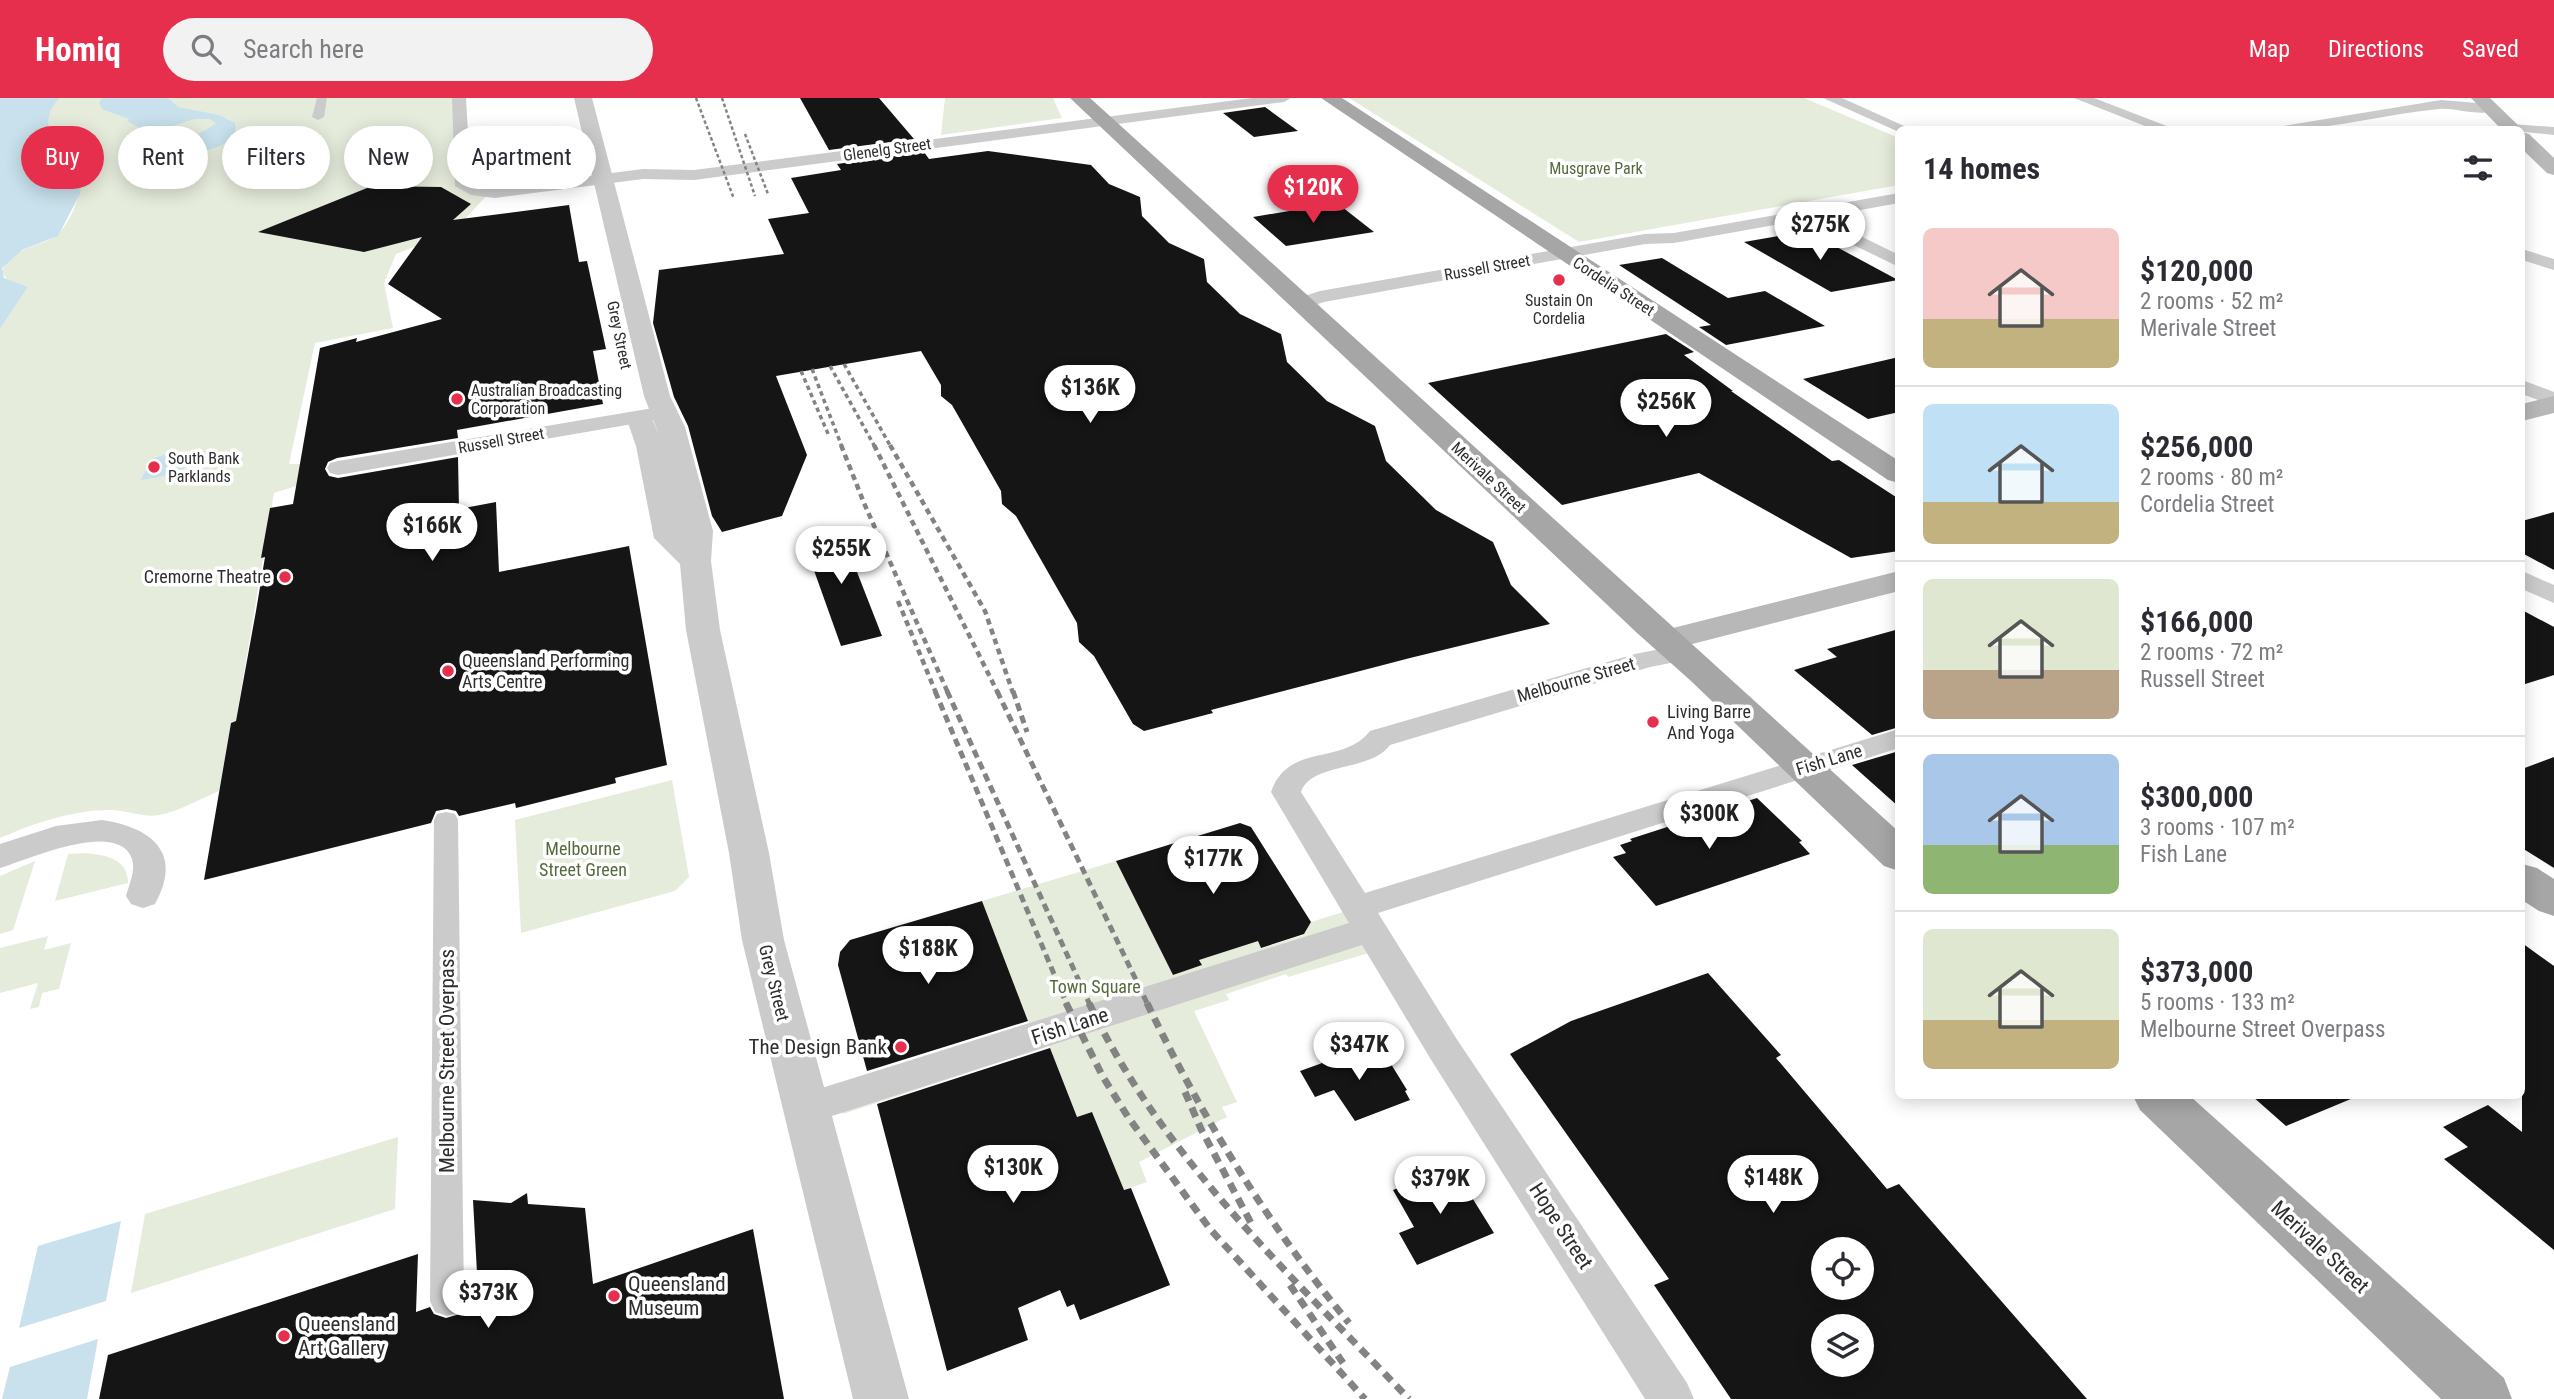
<!DOCTYPE html>
<html lang="en">
<head>
<meta charset="utf-8">
<style>
  body { margin:0; font-family:"Roboto Condensed",sans-serif; background:#f2f2f3; color:#2b2b33; height:100vh; display:flex; flex-direction:column; font-size:26px; white-space:nowrap }
  * { box-sizing:border-box; margin:0 }
  p { font-size:23px; color:#7c7c81 }
  .icon { flex:none; width:38px; height:38px; fill:none; stroke:currentColor; stroke-width:2; stroke-linecap:round; stroke-linejoin:round }
  .map { position:relative; flex:1; overflow:hidden }
  .details { position:absolute; left:1895px; top:28px; width:630px; height:973px; display:flex; flex-direction:column; background:#fff; border-radius:10px; box-shadow:0 4px 18px #0003 }
  .details>* { flex:none }
  .hud { position:absolute; left:21px; top:28px; width:665px; height:63px; display:flex; gap:14px }
  .tools { position:absolute; left:1811px; top:1139px; display:grid; gap:14px }
  .tools a { display:grid; place-items:center; width:63px; height:63px; border-radius:50%; background:#fff; box-shadow:0 4px 18px #0003; font-size:35px }
  .price { position:absolute; translate:-50% -60px; padding:0 16px; border-radius:24px; background:#fff; color:#222; font-size:23px; line-height:46px; filter:drop-shadow(0 2px 4px #0008) }
  .price::after { content:''; position:absolute; left:50%; top:42px; width:21px; height:16px; margin-left:-10px; background:inherit; clip-path:polygon(0 0,100% 0,50% 100%) }
  .price.current { background:#e62f4c; color:#fff }
  ul { padding:0; list-style:none }
  li { display:flex; align-items:center; gap:21px; height:175px; padding:0 28px }
  li+li { border-top:2px solid #e1e1e2 }
  li span { display:grid; place-items:center; flex:none; width:196px; height:140px; border-radius:10px; color:#555 }
  li>.icon { margin-inline-start:auto }
  span .icon { width:84px; height:84px; fill:#fffc; stroke-width:1 }
  li b { font-size:30px }
  h2 { display:flex; justify-content:space-between; align-items:center; height:84px; padding:0 28px; font-size:30px }
  .tag { padding:0 24px; border-radius:32px; background:#fff; box-shadow:0 4px 18px #0003; font-size:24px; line-height:63px }
  .tag.current { background:#e62f4c; color:#fff }
  header { display:flex; align-items:center; gap:42px; box-sizing:border-box; height:98px; padding:0 35px; background:#e62f4c; color:#fff }
  header strong { font-size:33px }
  nav { display:flex; gap:38px; margin-inline-start:auto; font-size:24px }
  .search { width:490px; height:63px; background:#f2f2f3; display:flex; align-items:center; gap:18px; box-sizing:border-box; padding:0 24px; border-radius:38px; color:#7c7c81; font-size:26px }
  .map>svg:first-child { display:block }
  .green { fill:#e6ecdc }
  .water { fill:#c8e1ec; fill-rule:evenodd }
  .building { fill:#151515; fill-rule:evenodd }
  .lines { fill:none; stroke-linecap:round; stroke-linejoin:round }
  .pedestrian { fill:#cbcbcb; fill-rule:evenodd }
  .minor { fill:#cbcbcb; fill-rule:evenodd }
  .tertiary { fill:#cbcbcb; fill-rule:evenodd }
  .secondary { fill:#b8b8b8; fill-rule:evenodd }
  .primary { fill:#a6a6a6; fill-rule:evenodd }
  .rail-far4 { stroke:#838383; stroke-width:2.5; stroke-dasharray:3.5 2.5; stroke-linecap:butt }
  .rail-far3 { stroke:#838383; stroke-width:3.5; stroke-dasharray:4.5 3.5; stroke-linecap:butt }
  .rail-far2 { stroke:#838383; stroke-width:4.5; stroke-dasharray:6 4.5; stroke-linecap:butt }
  .rail-far1 { stroke:#838383; stroke-width:5; stroke-dasharray:8 5; stroke-linecap:butt }
  .rail { stroke:#838383; stroke-width:7; stroke-dasharray:10 7; stroke-linecap:butt }
  .poi-dot { fill:#e62f4c; stroke:#fff; stroke-width:2.5 }
  .labels { text-anchor:middle; stroke-width:7; stroke-linejoin:round; paint-order:stroke }
  .far-street-label { font-size:16px; fill:#2e2e2e; stroke:#fff }
  .far-park-label { font-size:16px; fill:#556a3b; stroke:#fff }
  .far-poi-label { font-size:16px; fill:#2e2e2e; stroke:#fff; text-anchor:start }
  .poi-label { font-size:18px; fill:#2e2e2e; stroke:#fff; text-anchor:start }
  .street-label { font-size:18px; fill:#2e2e2e; stroke:#fff }
  .park-label { font-size:18px; fill:#556a3b; stroke:#fff }
  .near-street-label { font-size:21px; fill:#2e2e2e; stroke:#fff }
  .near-poi-label { font-size:21px; fill:#2e2e2e; stroke:#fff; text-anchor:start }
</style>
</head>
<body>
<header>
<strong>Homiq</strong>
<div class="search"><svg class="icon" aria-label="search" viewBox="0 0 24 24"><circle cx="10" cy="10" r="6"/><path d="M15 15l6 6"/></svg>Search here</div>
<nav><a>Map</a><a>Directions</a><a>Saved</a></nav>
</header>
<div class="map">
<svg width="2554" height="1301" viewBox="0 0 2554 1301">
  <rect width="100%" height="100%" fill="#fff"/>
  <!-- green -->
  <g class="green">
    <path d="M 60,0 L 459,0 L 463,87 L 489,95 L 454,133 L 396,156 L 384,185 L 393,230 L 315,245 L 289,366 L 312,366 L 313,383 L 274,395 L 236,623 L 231,625 L 219,693 C 200,701 180,713 159,717 C 145,720 126,712 110,712 C 72,712 35,725 0,740 L 0,231 L 28,189 L 8,183 L 2,174 C 8,148 46,149 58,136 C 71,124 89,83 77,67 C 69,56 56,55 48,46 L 49,10 Z"/>
    <polygon points="945,0 1053,0 1062,20 941,37"/>
    <polygon points="1349,0 1804,0 1899,40 1899,87 1579,144"/>
    <polygon points="672,682 689,779 675,793 521,835 515,722"/>
    <path d="M 86,755 C 106,757 128,761 128,785 L 55,803 L 68,756 Z"/>
    <polygon points="35,763 13,832 0,836 0,778"/>
    <polygon points="1116,763 1173,877 1202,867 1184,833 1191,831 1206,860 1257,842 1262,850 1304,837 1311,824 1343,814 1369,855 1288,879 1286,876 1226,896 1229,902 1194,913 1237,1004 1222,1009 1227,1019 1139,1064 1147,1084 1124,1092 1092,1014 1077,1019 1049,948 843,1016 836,987 1029,925 1021,903 1002,910 1006,866 982,803"/>
    <polygon points="48,838 44,852 71,845 59,891 42,895 39,909 30,911 38,885 0,895 0,850"/>
    <polygon points="398,1039 395,1111 131,1195 145,1116"/>
  </g>
  <!-- water -->
  <g class="water">
    <path d="M 0,0 L 60,0 C 45,14 48,26 51,45 L 48,46 L 67,57 L 78,68 L 82,81 L 80,96 L 58,138 L 22,152 L 2,170 L 4,180 L 28,189 L 0,231 Z"/>
    <path d="M 102,0 L 168,0 L 178,9 L 219,17 L 235,25 L 236,39 C 217,55 156,65 133,54 L 136,53 L 138,39 L 141,36 L 138,29 L 127,23 L 129,21 L 102,11 L 99,5 ZM 197,21 L 210,21 L 216,25 C 201,38 171,47 153,38 C 166,31 182,23 197,21 Z"/>
    <polygon points="174,354 186,357 182,375 141,382 151,361"/>
    <polygon points="121,1123 106,1203 19,1230 38,1148"/>
    <polygon points="98,1241 87,1301 2,1301 10,1269"/>
  </g>
  <!-- building -->
  <g class="building">
    <polygon points="800,0 879,0 914,41 829,52"/>
    <polygon points="1265,9 1298,33 1254,39 1223,15"/>
    <polygon points="316,34 304,81 255,87 259,63 274,61 281,38"/>
    <polygon points="988,53 1091,67 1109,86 1140,99 1142,118 1169,145 1204,161 1207,184 1240,216 1281,236 1287,264 1327,303 1375,328 1386,363 1436,412 1493,444 1511,487 1550,526 1410,560 1211,612 1213,615 1144,633 1133,626 1094,558 1079,544 1077,525 1016,418 1002,406 1001,393 952,307 941,298 941,287 921,253 776,278 807,357 782,418 722,434 712,418 688,328 674,299 653,225 659,172 784,156 768,121 809,115 791,80 841,72 837,66 924,54 929,61"/>
    <polygon points="372,88 441,89 471,106 453,122 569,107 579,164 587,163 606,251 593,253 603,306 457,332 458,340 337,360 328,364 325,371 329,378 338,380 458,359 459,411 496,404 499,474 629,448 667,667 615,680 616,685 516,710 515,705 459,718 456,713 447,711 436,713 431,725 204,782 231,625 236,623 256,513 265,459 261,460 270,410 293,406 320,250 357,240 356,244 442,221 388,186 422,139 364,154 258,134"/>
    <polygon points="1337,105 1374,134 1286,148 1253,119"/>
    <polygon points="1807,133 1898,182 1831,194 1744,144"/>
    <polygon points="1662,160 1728,200 1765,193 1825,228 1726,247 1699,229 1711,227 1619,167"/>
    <polygon points="1666,236 1694,254 1684,257 1733,293 1731,293 1832,363 1839,362 1899,401 1899,453 1851,460 1699,375 1562,407 1428,285"/>
    <polygon points="1899,259 1899,314 1868,321 1803,281"/>
    <polygon points="2554,414 2554,472 2522,455 2522,423"/>
    <polygon points="839,428 882,538 841,548 801,436"/>
    <polygon points="2522,512 2554,529 2554,577 2522,587"/>
    <polygon points="1899,531 1899,629 1872,637 1794,572 1837,559 1827,551"/>
    <polygon points="1899,653 1899,709 1852,667"/>
    <polygon points="2554,659 2554,770 2522,750 2522,671"/>
    <polygon points="1757,700 1802,743 1799,744 1810,756 1656,808 1613,759 1626,755 1620,747 1632,743 1630,741"/>
    <polygon points="1240,725 1251,729 1311,824 1304,836 1261,850 1258,843 1199,862 1202,867 1173,877 1116,763"/>
    <polygon points="982,803 1028,923 867,973 838,867 840,854 850,842"/>
    <polygon points="2522,845 2554,868 2554,1152 2444,1061 2468,1049 2443,1029 2488,1007 2522,1034"/>
    <path d="M 1708,875 L 1781,957 L 1776,960 L 1887,1091 L 1899,1086 L 2087,1301 L 1731,1301 L 1654,1187 L 1669,1181 L 1510,956 L 1571,923 ZM 1824,1152 L 1862,1152 L 1862,1190 L 1824,1190 ZM 1824,1228 L 1862,1228 L 1862,1267 L 1824,1267 Z"/>
    <polygon points="1378,945 1407,992 1405,993 1410,1002 1355,1023 1334,992 1315,999 1300,973"/>
    <polygon points="1050,950 1077,1019 1092,1014 1124,1092 1131,1090 1170,1187 1080,1222 1074,1206 1067,1209 1060,1192 1018,1210 1028,1242 947,1273 877,1006"/>
    <polygon points="2252,998 2358,998 2286,1028"/>
    <polygon points="1453,1069 1494,1135 1417,1167 1399,1135 1414,1129 1393,1092"/>
    <polygon points="527,1095 528,1106 585,1110 593,1186 753,1131 784,1301 99,1301 108,1257 418,1156 416,1214 430,1209 434,1216 446,1220 460,1216 466,1204 467,1197 478,1193 473,1102 511,1105"/>
  </g>
  <g class="lines">
    <!-- pedestrian -->
    <g class="pedestrian">
      <polygon points="317,0 327,0 324,19 318,22 312,19"/>
      <polygon points="571,41 575,42 575,46 460,61 454,57 460,53"/>
      <polygon points="446,714 455,716 458,722 464,1203 459,1214 447,1218 435,1214 430,1203 434,722 437,716"/>
    </g>
    <!-- minor -->
    <g class="minor">
      <polygon points="452,0 466,0 471,86 495,90 643,71 694,72 1252,0 1291,0 1284,4 694,82 643,81 495,100 471,97 455,88"/>
      <polygon points="1823,0 1842,0 1913,32 1899,32 1899,34"/>
      <polygon points="2074,0 2094,0 2177,32 2155,32"/>
      <path d="M 2441,2 L 2490,6 L 2497,10 C 2485,21 2455,9 2439,11 C 2384,16 2332,32 2276,32 L 2283,28 Z"/>
      <polygon points="2511,26 2554,29 2554,37 2505,32 2506,27"/>
      <polygon points="1899,95 1899,105 1822,119 1899,157 1899,169 1802,122 1674,145 1645,146 1324,204 1302,211 1293,205 1295,201 1320,193 1645,136 1674,135"/>
      <polygon points="2522,151 2554,161 2554,172 2522,162"/>
      <polygon points="2522,282 2554,294 2554,308 2522,296"/>
      <polygon points="665,308 673,309 676,314 673,319 338,377 330,375 327,370 330,365 338,363"/>
      <polygon points="2522,473 2554,487 2554,505 2522,491"/>
      <path d="M 1681,547 L 1691,549 L 1695,555 L 1691,561 L 1650,569 L 1390,647 C 1371,674 1311,664 1301,694 L 1365,795 L 1899,631 L 1899,650 L 1378,815 L 1456,940 L 1687,1285 L 1694,1301 L 1645,1301 L 1430,960 L 1362,847 L 807,1026 L 793,1021 L 788,1010 L 793,999 L 1349,825 L 1271,694 C 1288,644 1343,668 1370,633 L 1635,556 Z"/>
      <path d="M 102,722 C 151,729 184,755 155,806 L 143,810 L 131,806 L 126,798 C 129,787 136,772 132,761 C 118,720 25,763 0,770 L 0,746 L 56,728 Z"/>
    </g>
    <!-- tertiary -->
    <polygon class="tertiary" points="574,0 592,0 670,298 685,329 713,433 711,463 720,532 769,755 784,842 909,1301 853,1301 742,842 729,755 686,532 680,466 654,440 636,348 627,322 630,316 640,314 650,316 659,337 644,298"/>
    <!-- secondary -->
    <g class="secondary">
      <polygon points="2471,0 2490,0 2523,32 2502,32"/>
      <polygon points="2522,34 2529,36 2554,60 2554,77 2547,75 2522,51"/>
      <polygon points="2554,298 2554,315 2522,323 2522,306"/>
      <polygon points="1899,473 1899,493 1665,553 1653,549 1647,542 1653,535"/>
    </g>
    <!-- primary -->
    <g class="primary">
      <polygon points="1070,0 1090,0 1899,734 1899,773 1884,768 1691,583 1636,534"/>
      <polygon points="1321,0 1342,0 1899,363 1899,385 1888,382"/>
      <polygon points="2522,766 2537,770 2554,781 2554,818 2539,813 2522,802"/>
      <polygon points="2133,998 2190,998 2504,1280 2512,1301 2441,1301 2140,1012"/>
    </g>
    <!-- rail-far4 -->
    <g class="rail-far4">
      <polyline points="696,0 734,101"/>
      <polyline points="722,0 755,98"/>
      <polyline points="745,36 768,96"/>
    </g>
    <!-- rail-far3 -->
    <g class="rail-far3">
      <polyline points="844,266 891,349"/>
      <polyline points="830,268 875,349"/>
      <polyline points="812,271 842,349"/>
      <polyline points="801,273 829,338"/>
    </g>
    <!-- rail-far2 -->
    <g class="rail-far2">
      <polyline points="841,347 864,405 948,595"/>
      <polyline points="874,347 998,595"/>
      <polyline points="890,347 985,513 1013,595"/>
      <polyline points="898,503 936,595"/>
    </g>
    <!-- rail-far1 -->
    <g class="rail-far1">
      <polyline points="935,593 1067,907"/>
      <polyline points="947,593 1090,907"/>
      <polyline points="997,593 1148,907"/>
      <polyline points="1013,593 1027,634"/>
    </g>
    <!-- rail -->
    <g class="rail">
      <polyline points="1066,905 1103,979 1128,1019 1210,1131 1365,1301"/>
      <path d="M 1089,905 C 1162,1060 1293,1179 1409,1301"/>
      <path d="M 1147,905 C 1201,1018 1269,1128 1349,1225"/>
      <polyline points="1185,994 1201,1031 1251,1125"/>
      <polyline points="1290,1187 1343,1265"/>
    </g>
  </g>
  <!-- markers -->
  <g class="poi-dot">
    <circle cx="1559" cy="182" r="7"/>
    <circle cx="457" cy="301" r="7"/>
    <circle cx="154" cy="369" r="7"/>
    <circle cx="285" cy="479" r="7"/>
    <circle cx="448" cy="573" r="7"/>
    <circle cx="1653" cy="624" r="7"/>
    <circle cx="901" cy="949" r="7"/>
    <circle cx="614" cy="1198" r="7"/>
    <circle cx="284" cy="1238" r="7"/>
  </g>
  <g class="labels">
    <!-- far-street labels -->
    <g class="far-street-label">
      <text transform="translate(887 51) rotate(-8)" y="6">Glenelg Street</text>
      <text transform="translate(1487 169) rotate(-10)" y="6">Russell Street</text>
      <text transform="translate(1614 188) rotate(33)" y="6">Cordelia Street</text>
      <text transform="translate(620 237) rotate(78)" y="6">Grey Street</text>
      <text transform="translate(501 342) rotate(-10)" y="6">Russell Street</text>
      <text transform="translate(1489 379) rotate(43)" y="6">Merivale Street</text>
    </g>
    <!-- far-park labels -->
    <g class="far-park-label">
      <text x="1596" y="76">Musgrave Park</text>
    </g>
    <!-- far-poi labels -->
    <g class="far-poi-label">
      <text x="1559" y="208" text-anchor="middle">Sustain On<tspan x="1559" dy="18">Cordelia</tspan></text>
      <text x="471" y="298">Australian Broadcasting<tspan x="471" dy="18">Corporation</tspan></text>
      <text x="168" y="366">South Bank<tspan x="168" dy="18">Parklands</tspan></text>
    </g>
    <!-- poi labels -->
    <g class="poi-label">
      <text x="271" y="485" text-anchor="end">Cremorne Theatre</text>
      <text x="462" y="569">Queensland Performing<tspan x="462" dy="21">Arts Centre</tspan></text>
      <text x="1667" y="620">Living Barre<tspan x="1667" dy="21">And Yoga</tspan></text>
    </g>
    <!-- street labels -->
    <g class="street-label">
      <text transform="translate(1576 582) rotate(-16)" y="6">Melbourne Street</text>
      <text transform="translate(1829 662) rotate(-17)" y="6">Fish Lane</text>
      <text transform="translate(774 885) rotate(76)" y="6">Grey Street</text>
    </g>
    <!-- park labels -->
    <g class="park-label">
      <text x="583" y="757">Melbourne<tspan x="583" dy="21">Street Green</tspan></text>
      <text x="1095" y="895">Town Square</text>
    </g>
    <!-- near-street labels -->
    <g class="near-street-label">
      <text transform="translate(1070 928) rotate(-18)" y="7">Fish Lane</text>
      <text transform="translate(447 963) rotate(-90)" y="7">Melbourne Street Overpass</text>
      <text transform="translate(1561 1128) rotate(57)" y="7">Hope Street</text>
      <text transform="translate(2320 1149) rotate(43)" y="7">Merivale Street</text>
    </g>
    <!-- near-poi labels -->
    <g class="near-poi-label">
      <text x="887" y="956" text-anchor="end">The Design Bank</text>
      <text x="628" y="1193">Queensland<tspan x="628" dy="24">Museum</tspan></text>
      <text x="298" y="1233">Queensland<tspan x="298" dy="24">Art Gallery</tspan></text>
    </g>
  </g>
</svg>
<div class="tools">
<a><svg class="icon" aria-label="locate" viewBox="0 0 24 24"><circle cx="12" cy="12" r="6"/><path d="M12 2v4M12 18v4M2 12h4M18 12h4"/></svg></a>
<a><svg class="icon" aria-label="layers" viewBox="0 0 24 24"><path d="M12 4l9 5-9 5-9-5zM3 14l9 5 9-5"/></svg></a>
</div>
<b class="price current" style="left:1313px;top:127px">$120K</b>
<b class="price" style="left:1820px;top:164px">$275K</b>
<b class="price" style="left:1090px;top:327px">$136K</b>
<b class="price" style="left:1666px;top:341px">$256K</b>
<b class="price" style="left:432px;top:465px">$166K</b>
<b class="price" style="left:841px;top:488px">$255K</b>
<b class="price" style="left:1709px;top:753px">$300K</b>
<b class="price" style="left:1213px;top:798px">$177K</b>
<b class="price" style="left:928px;top:888px">$188K</b>
<b class="price" style="left:1359px;top:984px">$347K</b>
<b class="price" style="left:1013px;top:1107px">$130K</b>
<b class="price" style="left:1773px;top:1117px">$148K</b>
<b class="price" style="left:1440px;top:1118px">$379K</b>
<b class="price" style="left:488px;top:1232px">$373K</b>
<div class="hud">
<a class="tag current">Buy</a>
<a class="tag">Rent</a>
<a class="tag">Filters</a>
<a class="tag">New</a>
<a class="tag">Apartment</a>
</div>
<section class="details">
<h2>14 homes<svg class="icon" aria-label="filters" viewBox="0 0 24 24"><path d="M4 7h16M4 17h16"/><circle cx="9" cy="7" r="2"/><circle cx="15" cy="17" r="2"/></svg></h2>
<ul>
<li><span style="background:linear-gradient(#f6c9c9 65%,#c2b280 0)"><svg class="icon" aria-label="home" viewBox="0 0 24 24"><path d="M3 11l9-7 9 7M6 9v11h12V9"/></svg></span><div><b>$120,000</b><p>2 rooms · 52 m²</p><p>Merivale Street</p></div></li>
<li><span style="background:linear-gradient(#bfe0f5 70%,#c2b280 0)"><svg class="icon" aria-label="home" viewBox="0 0 24 24"><path d="M3 11l9-7 9 7M6 9v11h12V9"/></svg></span><div><b>$256,000</b><p>2 rooms · 80 m²</p><p>Cordelia Street</p></div></li>
<li><span style="background:linear-gradient(#dfe7d0 65%,#b9a48a 0)"><svg class="icon" aria-label="home" viewBox="0 0 24 24"><path d="M3 11l9-7 9 7M6 9v11h12V9"/></svg></span><div><b>$166,000</b><p>2 rooms · 72 m²</p><p>Russell Street</p></div></li>
<li><span style="background:linear-gradient(#a9c7e8 65%,#8fb573 0)"><svg class="icon" aria-label="home" viewBox="0 0 24 24"><path d="M3 11l9-7 9 7M6 9v11h12V9"/></svg></span><div><b>$300,000</b><p>3 rooms · 107 m²</p><p>Fish Lane</p></div></li>
<li><span style="background:linear-gradient(#dfe7d0 65%,#c2b280 0)"><svg class="icon" aria-label="home" viewBox="0 0 24 24"><path d="M3 11l9-7 9 7M6 9v11h12V9"/></svg></span><div><b>$373,000</b><p>5 rooms · 133 m²</p><p>Melbourne Street Overpass</p></div></li>
</ul>
</section>
</div>
</body>
</html>
